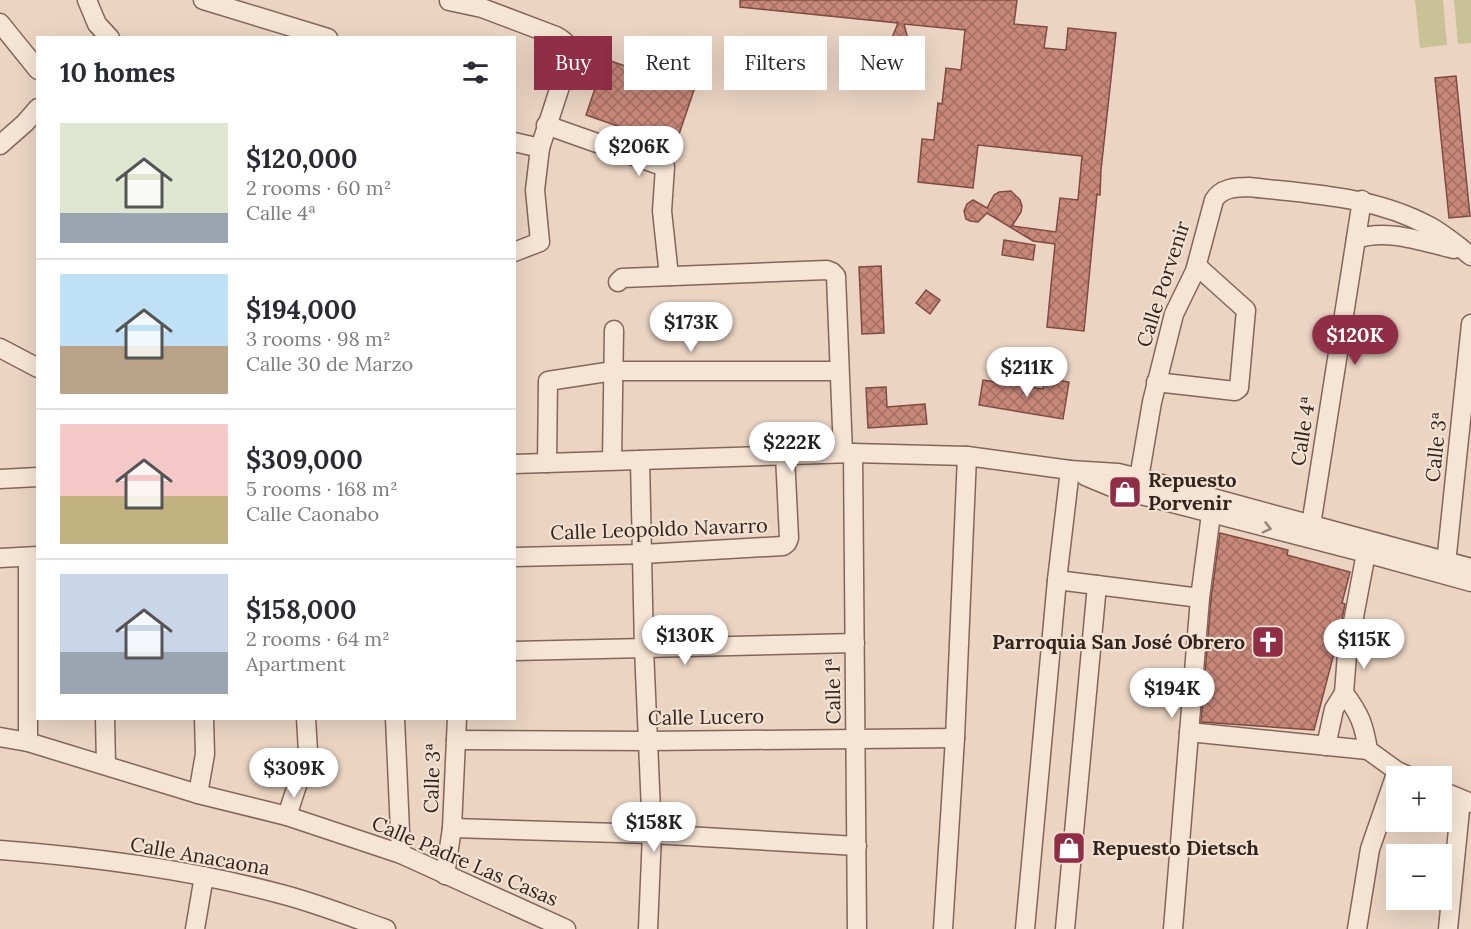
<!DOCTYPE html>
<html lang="en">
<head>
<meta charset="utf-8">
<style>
  body { margin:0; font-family:Lora,serif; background:#f7f7f7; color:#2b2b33; height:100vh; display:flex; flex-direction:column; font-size:22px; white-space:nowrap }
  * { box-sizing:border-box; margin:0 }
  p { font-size:20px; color:#7c7c81 }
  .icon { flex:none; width:33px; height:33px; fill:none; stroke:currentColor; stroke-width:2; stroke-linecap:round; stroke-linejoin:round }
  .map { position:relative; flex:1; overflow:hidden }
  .sheet { position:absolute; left:36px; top:36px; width:480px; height:684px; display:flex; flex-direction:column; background:#fff; border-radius:0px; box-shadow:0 6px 24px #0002 }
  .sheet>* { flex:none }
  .guide { position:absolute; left:534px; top:36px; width:570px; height:54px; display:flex; gap:12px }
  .fabs { position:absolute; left:1386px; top:766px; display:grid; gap:12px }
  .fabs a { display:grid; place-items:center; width:66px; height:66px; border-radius:0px; background:#fff; box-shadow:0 6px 24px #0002; font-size:30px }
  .price { position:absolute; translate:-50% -51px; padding:0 14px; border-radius:21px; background:#fff; color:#222; font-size:20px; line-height:39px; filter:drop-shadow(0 2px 3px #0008) }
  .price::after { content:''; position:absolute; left:50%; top:36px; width:18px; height:14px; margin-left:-9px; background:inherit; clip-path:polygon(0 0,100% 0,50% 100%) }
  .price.on { background:#8f2e46; color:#fff }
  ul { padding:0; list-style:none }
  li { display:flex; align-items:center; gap:18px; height:150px; padding:0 24px }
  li+li { border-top:2px solid #e1e1e2 }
  li span { display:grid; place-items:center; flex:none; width:168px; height:120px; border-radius:0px; color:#555 }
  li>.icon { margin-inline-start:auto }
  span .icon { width:72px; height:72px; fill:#fffc; stroke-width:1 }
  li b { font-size:26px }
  h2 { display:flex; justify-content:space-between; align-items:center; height:72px; padding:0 24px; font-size:26px }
  .tag { padding:0 21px; border-radius:0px; background:#fff; box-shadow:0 6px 24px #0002; font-size:21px; line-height:54px }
  .tag.on { background:#8f2e46; color:#fff }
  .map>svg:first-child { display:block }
  .garden { fill:#c8c296 }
  .building { fill:url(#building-cross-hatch); stroke:#814b41; stroke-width:1.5 }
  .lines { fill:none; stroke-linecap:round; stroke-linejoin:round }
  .minor-casing { stroke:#83665a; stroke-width:21 }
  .minor { stroke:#f6e4d4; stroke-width:18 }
  .oneway { stroke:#958478 }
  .labels { text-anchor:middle; stroke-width:4.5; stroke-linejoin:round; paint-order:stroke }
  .street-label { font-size:20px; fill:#34231d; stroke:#f3e1d1 }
  .poi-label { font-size:20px; font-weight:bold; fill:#34231d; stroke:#f3e1d1; text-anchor:start }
</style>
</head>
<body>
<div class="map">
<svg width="1471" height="929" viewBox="0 0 1471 929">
  <defs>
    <pattern id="building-cross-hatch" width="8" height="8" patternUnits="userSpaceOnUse" patternTransform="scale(1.5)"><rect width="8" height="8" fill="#c78779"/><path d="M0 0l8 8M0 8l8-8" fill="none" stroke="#a26e63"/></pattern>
  </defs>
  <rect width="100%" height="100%" fill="#ebd4c2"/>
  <!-- garden -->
  <g class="garden">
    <polygon points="1415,0 1443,0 1447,45 1420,48"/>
    <polygon points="1454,0 1471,0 1471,43 1458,44"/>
  </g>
  <!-- building -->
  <g class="building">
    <polygon points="740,0 1017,0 1014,24 1047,27 1044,48 1066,50 1068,28 1116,33 1101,170 1100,195 1097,194 1084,331 1047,327 1055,244 1033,241 987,213 978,222 970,221 966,219 964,211 967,204 973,200 987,208 994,195 999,192 1011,191 1020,200 1022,206 1021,212 1012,226 1056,232 1060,198 1078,200 1082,156 978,145 973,188 918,182 922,139 934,140 938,103 942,104 946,68 961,70 965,30 904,24 909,43 905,49 898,50 890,43 898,23 740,7"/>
    <polygon points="605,59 694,90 675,146 586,115"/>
    <polygon points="1456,76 1470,216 1449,218 1435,78"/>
    <polygon points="1004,240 1035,245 1033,260 1002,255"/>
    <polygon points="881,266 884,333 862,334 859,267"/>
    <polygon points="926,290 940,300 930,314 916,303"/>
    <polygon points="1045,378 1069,382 1063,419 979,405 983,380 1043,389"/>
    <polygon points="886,387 887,407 925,404 927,424 868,428 866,388"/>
    <polygon points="1220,533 1288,550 1287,555 1350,572 1342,603 1345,604 1340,630 1314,730 1201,722 1211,599"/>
  </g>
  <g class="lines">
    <defs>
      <g id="minor">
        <polyline points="87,0 97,24 110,38"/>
        <polyline points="203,0 328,38"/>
        <path d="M 449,1 L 482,8 L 556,36 C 567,42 570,46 569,59 L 540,148 L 535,190 L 540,242 L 514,252"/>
        <polyline points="0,23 38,70"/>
        <polyline points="546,125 665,167 662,211 669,276"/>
        <polyline points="514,142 540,148"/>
        <polyline points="0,145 25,123 38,108"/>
        <path d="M 1356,239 C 1387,228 1423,242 1454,249"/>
        <polyline points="618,282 622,278 827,270 832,272 836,276 843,453"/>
        <polyline points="0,348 38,368"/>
        <polyline points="1156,382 1235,391 1239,388 1246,310 1197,266"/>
        <polyline points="853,453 857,929"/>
        <polyline points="612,460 614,330"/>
        <polyline points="640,460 644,649 652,834 648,929"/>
        <polyline points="547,463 548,381 613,371 839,371"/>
        <polyline points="514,464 853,453 967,456 1070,470 1118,473 1139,478 1471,568"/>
        <polyline points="1085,476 1114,488 1366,553 1471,582"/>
        <path d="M 1139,478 L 1152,402 L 1174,314 L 1195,271 L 1214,200 C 1221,188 1236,187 1249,187 C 1310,194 1374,196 1429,226 C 1444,234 1458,246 1471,256"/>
        <polyline points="0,479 38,477"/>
        <polyline points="1311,525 1362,200"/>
        <path d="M 1366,553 L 1347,654 L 1344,693 C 1360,714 1364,725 1368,750 L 1397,771 L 1411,777"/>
        <polyline points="28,557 28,742"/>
        <polyline points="514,557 643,554 783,546 787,543 789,538 785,455"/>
        <polyline points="0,558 38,556"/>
        <polyline points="1445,573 1471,324"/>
        <polyline points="1057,580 1200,598"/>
        <polyline points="514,651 855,643"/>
        <polyline points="105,718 106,765"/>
        <polyline points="395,718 401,854"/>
        <polyline points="1189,732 1368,750"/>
        <polyline points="0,737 28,742 198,794 287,816 401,854 566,929"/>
        <polyline points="456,740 648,741 955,738"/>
        <polyline points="1326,746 1334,709 1344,693"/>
        <polyline points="1442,791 1471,803"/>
        <polyline points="198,794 205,754 204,718"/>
        <polyline points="287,816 308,752 306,718"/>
        <polyline points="452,828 652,834 857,846"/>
        <path d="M 0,850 C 93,857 187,869 277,893 C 314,902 350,917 386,929"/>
        <polyline points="445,875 452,828 457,718"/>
        <polyline points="195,929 204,876"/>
        <polyline points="943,929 955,738 967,456"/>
        <polyline points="1025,929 1057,580 1070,470"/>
        <polyline points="1065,929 1097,585"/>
        <polyline points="1173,929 1200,598 1211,514"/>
        <polyline points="1357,929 1370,849 1397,771"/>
        <polyline points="1448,929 1461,800"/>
      </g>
    </defs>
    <!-- minor casing -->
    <use href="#minor" class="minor-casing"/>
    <!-- minor -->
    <use href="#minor" class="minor"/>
  </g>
  <!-- one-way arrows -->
  <defs><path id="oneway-chevron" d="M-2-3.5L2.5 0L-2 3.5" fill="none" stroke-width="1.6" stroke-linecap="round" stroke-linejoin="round" transform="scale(1.5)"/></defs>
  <use class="oneway" href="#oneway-chevron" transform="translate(1267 528) rotate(15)"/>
  <!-- icons -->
  <defs>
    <symbol id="shop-square" viewBox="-11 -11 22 22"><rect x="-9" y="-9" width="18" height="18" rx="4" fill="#8f2e46" stroke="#f3e1d1"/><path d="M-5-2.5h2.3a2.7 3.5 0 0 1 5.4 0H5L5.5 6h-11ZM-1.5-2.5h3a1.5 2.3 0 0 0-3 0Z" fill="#fff"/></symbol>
    <symbol id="church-square" viewBox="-11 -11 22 22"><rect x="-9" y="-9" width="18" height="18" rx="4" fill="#8f2e46" stroke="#f3e1d1"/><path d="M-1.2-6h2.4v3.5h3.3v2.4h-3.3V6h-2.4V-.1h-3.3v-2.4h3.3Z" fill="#fff"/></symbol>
  </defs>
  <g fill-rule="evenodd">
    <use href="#shop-square" x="1106" y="473" width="38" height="38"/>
    <use href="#church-square" x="1249" y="623" width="38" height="38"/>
    <use href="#shop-square" x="1050" y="829" width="38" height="38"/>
  </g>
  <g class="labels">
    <!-- street labels -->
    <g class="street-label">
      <text transform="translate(1163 284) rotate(-72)" y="7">Calle Porvenir</text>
      <text transform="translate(1303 431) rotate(-81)" y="7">Calle 4ª</text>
      <text transform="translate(1436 447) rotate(-84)" y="7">Calle 3ª</text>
      <text transform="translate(659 529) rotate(-2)" y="7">Calle Leopoldo Navarro</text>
      <text transform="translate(833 691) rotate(-91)" y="7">Calle 1ª</text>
      <text transform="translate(706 717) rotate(-1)" y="7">Calle Lucero</text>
      <text transform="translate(432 778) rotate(-88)" y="7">Calle 3ª</text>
      <text transform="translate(200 856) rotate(10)" y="7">Calle Anacaona</text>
      <text transform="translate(465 861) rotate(23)" y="7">Calle Padre Las Casas</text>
    </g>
    <!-- poi labels -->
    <g class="poi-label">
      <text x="1148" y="487">Repuesto<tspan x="1148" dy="23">Porvenir</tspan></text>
      <text x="1245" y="649" text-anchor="end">Parroquia San José Obrero</text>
      <text x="1092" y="855">Repuesto Dietsch</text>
    </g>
  </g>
</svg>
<div class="fabs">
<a>+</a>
<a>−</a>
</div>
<b class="price" style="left:639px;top:177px">$206K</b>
<b class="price" style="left:691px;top:353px">$173K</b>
<b class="price on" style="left:1355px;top:366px">$120K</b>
<b class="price" style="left:1027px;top:398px">$211K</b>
<b class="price" style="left:792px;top:473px">$222K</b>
<b class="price" style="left:685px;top:666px">$130K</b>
<b class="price" style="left:1364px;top:670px">$115K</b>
<b class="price" style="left:1172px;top:719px">$194K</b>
<b class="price" style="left:294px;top:799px">$309K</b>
<b class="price" style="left:654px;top:853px">$158K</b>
<div class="guide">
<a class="tag on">Buy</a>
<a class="tag">Rent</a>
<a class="tag">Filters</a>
<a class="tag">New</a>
</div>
<section class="sheet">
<h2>10 homes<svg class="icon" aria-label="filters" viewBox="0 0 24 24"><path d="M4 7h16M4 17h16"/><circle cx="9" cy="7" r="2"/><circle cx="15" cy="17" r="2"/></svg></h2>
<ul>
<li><span style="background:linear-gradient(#dfe7d0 75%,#9aa5b1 0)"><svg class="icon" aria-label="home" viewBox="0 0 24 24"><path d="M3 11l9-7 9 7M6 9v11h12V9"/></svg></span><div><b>$120,000</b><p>2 rooms · 60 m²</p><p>Calle 4ª</p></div></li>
<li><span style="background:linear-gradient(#bfe0f5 60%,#b9a48a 0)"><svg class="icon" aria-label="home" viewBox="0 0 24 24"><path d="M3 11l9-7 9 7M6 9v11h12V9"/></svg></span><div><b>$194,000</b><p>3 rooms · 98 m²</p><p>Calle 30 de Marzo</p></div></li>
<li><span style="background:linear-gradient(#f6c9c9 60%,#c2b280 0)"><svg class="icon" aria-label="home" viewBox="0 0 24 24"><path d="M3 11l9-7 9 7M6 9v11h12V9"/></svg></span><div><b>$309,000</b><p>5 rooms · 168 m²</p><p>Calle Caonabo</p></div></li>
<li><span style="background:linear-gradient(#c9d6e8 65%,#9aa5b1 0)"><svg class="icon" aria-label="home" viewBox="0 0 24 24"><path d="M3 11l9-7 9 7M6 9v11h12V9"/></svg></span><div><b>$158,000</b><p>2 rooms · 64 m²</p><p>Apartment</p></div></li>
</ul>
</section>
</div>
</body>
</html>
